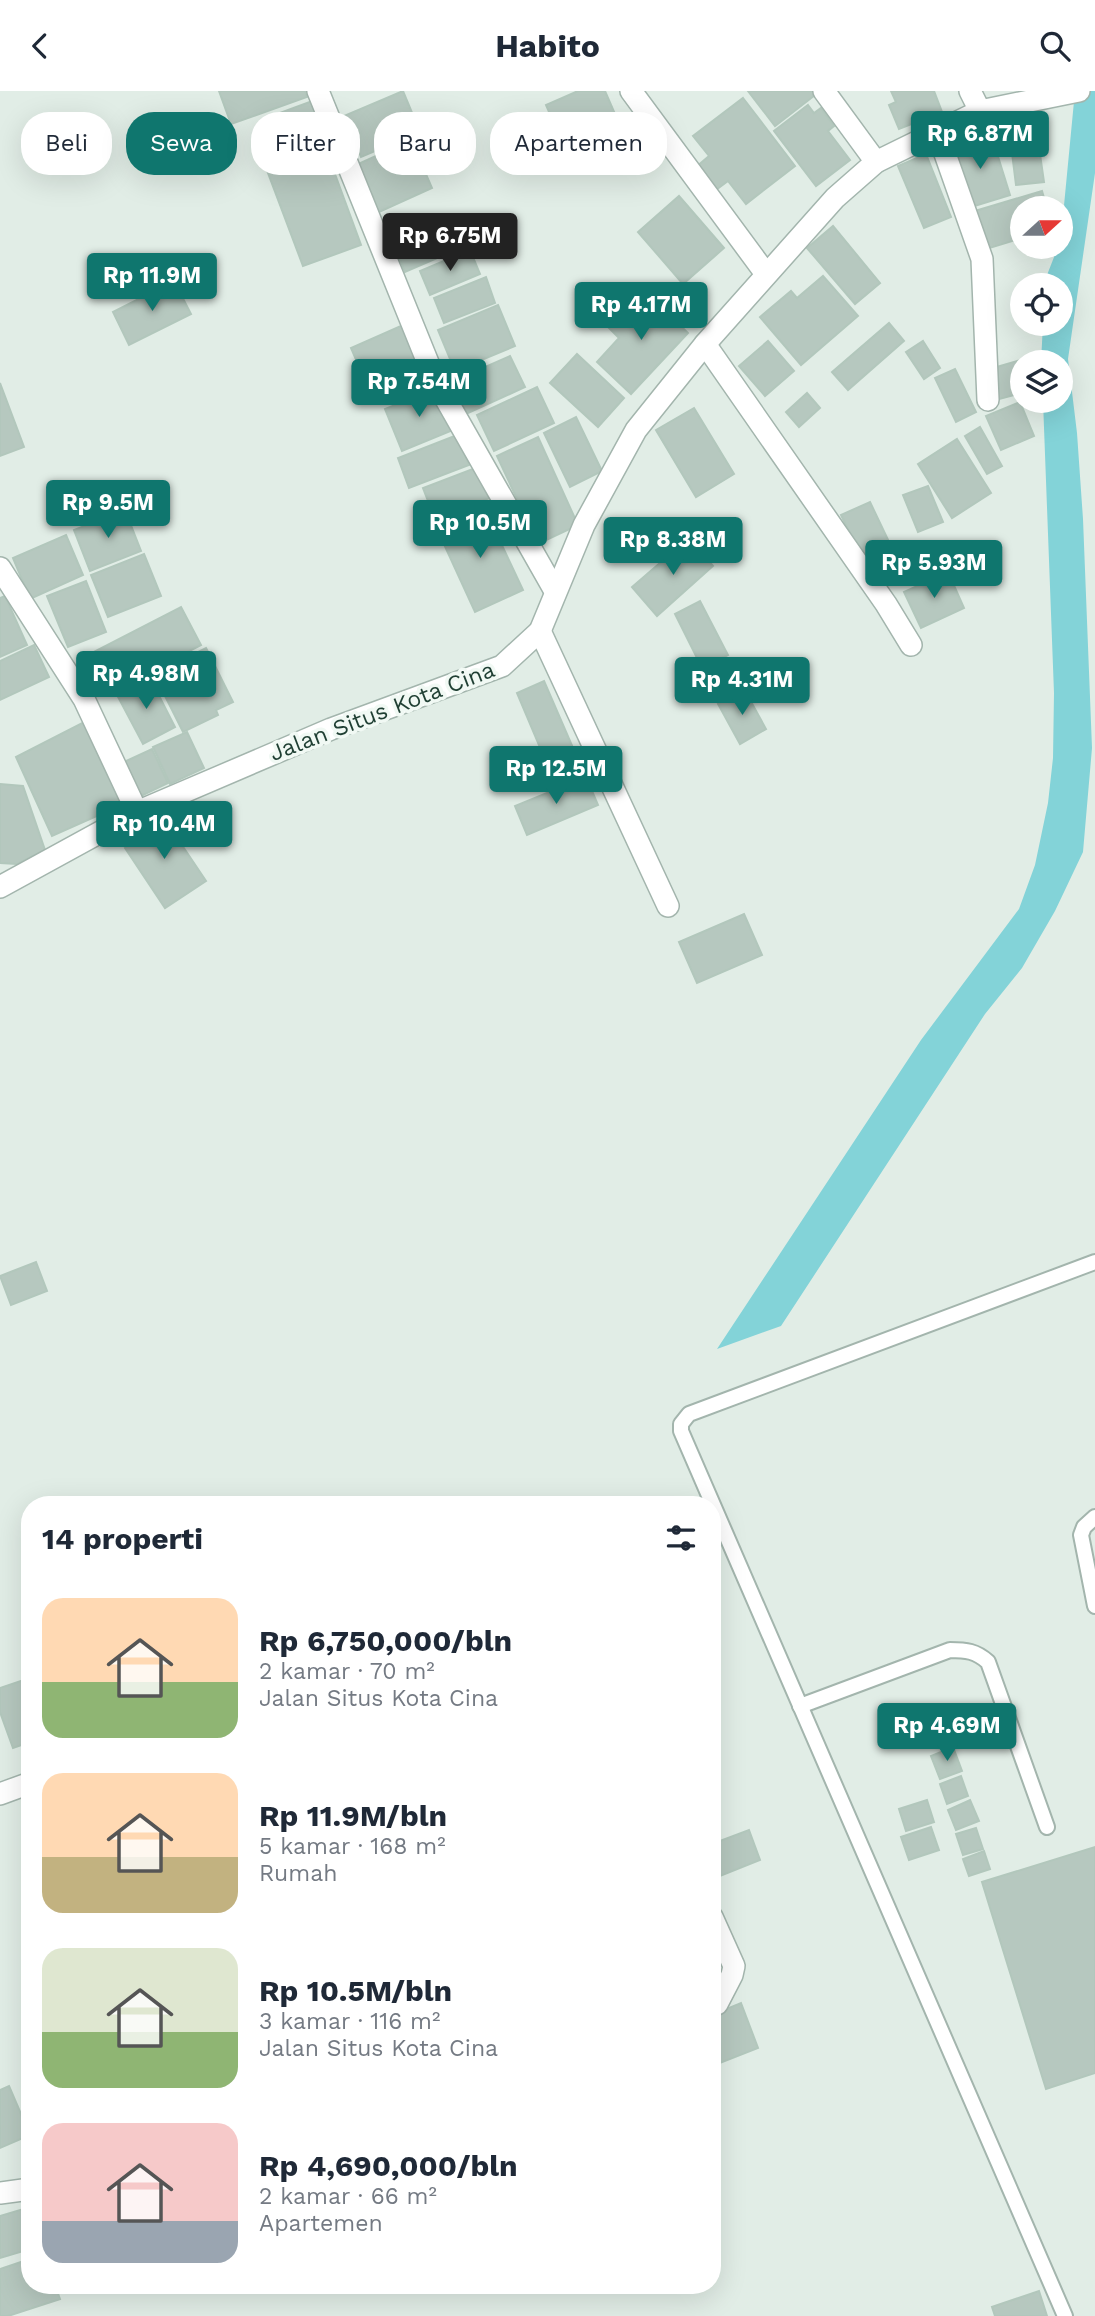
<!DOCTYPE html>
<html lang="id">
<head>
<meta charset="utf-8">
<style>
  body { margin:0; font-family:"Work Sans",sans-serif; background:#f2f2f3; color:#1f2937; height:100vh; display:flex; flex-direction:column; font-size:26px; white-space:nowrap }
  * { box-sizing:border-box; margin:0 }
  p { font-size:23px; color:#747a83 }
  .icon { flex:none; width:38px; height:38px; fill:none; stroke:currentColor; stroke-width:2; stroke-linecap:round; stroke-linejoin:round }
  .map { position:relative; flex:1; overflow:hidden }
  .drawer { position:absolute; left:21px; top:1405px; width:700px; height:798px; display:flex; flex-direction:column; background:#fff; border-radius:28px; box-shadow:0 7px 28px #0002 }
  .drawer>* { flex:none }
  .guide { position:absolute; left:21px; top:21px; width:700px; height:63px; display:flex; gap:14px }
  .needle { width:46px; rotate:69deg }
  .tools { position:absolute; left:1010px; top:105px; display:grid; gap:14px }
  .tools a { display:grid; place-items:center; width:63px; height:63px; border-radius:50%; background:#fff; box-shadow:0 7px 28px #0002; font-size:35px }
  .price { position:absolute; translate:-50% -60px; padding:0 16px; border-radius:7px; background:#0f766e; color:#fff; font-size:23px; line-height:46px; filter:drop-shadow(0 2px 4px #0008) }
  .price::after { content:''; position:absolute; left:50%; top:42px; width:21px; height:16px; margin-left:-10px; background:inherit; clip-path:polygon(0 0,100% 0,50% 100%) }
  .price.current { background:#222; color:#fff }
  ul { padding:0; list-style:none }
  li { display:flex; align-items:center; gap:21px; height:175px; padding:0 21px }
  li span { display:grid; place-items:center; flex:none; width:196px; height:140px; border-radius:21px; color:#555 }
  li>.icon { margin-inline-start:auto }
  span .icon { width:84px; height:84px; fill:#fffc; stroke-width:1 }
  li b { font-size:30px }
  h2 { display:flex; justify-content:space-between; align-items:center; height:84px; padding:0 21px; font-size:30px }
  .chip { padding:0 24px; border-radius:28px; background:#fff; box-shadow:0 7px 28px #0002; font-size:24px; line-height:63px }
  .chip.current { background:#0f766e; color:#fff }
  header { display:flex; justify-content:space-between; align-items:center; height:91px; padding:0 21px; background:#fff; font-size:32px; font-weight:700 }
  .map>svg:first-child { display:block }
  .water { fill:#83d3d8 }
  .building { fill:#b6c8bf; stroke:#b2c7bc; stroke-width:2 }
  .lines { fill:none; stroke-linecap:round; stroke-linejoin:round }
  .lane-casing { stroke:#a3b5ad; stroke-width:18 }
  .street-casing { stroke:#a3b5ad; stroke-width:24 }
  .lane { stroke:#fff; stroke-width:14 }
  .street { stroke:#fff; stroke-width:21 }
  .labels { text-anchor:middle; stroke-width:7; stroke-linejoin:round; paint-order:stroke }
  .street-label { font-size:23px; fill:#1f3f33; stroke:#f1f9f4 }
</style>
</head>
<body>
<header><svg class="icon" aria-label="back" viewBox="0 0 24 24"><path d="M15 5l-7 7 7 7"/></svg>Habito<svg class="icon" aria-label="search" viewBox="0 0 24 24"><circle cx="10" cy="10" r="6"/><path d="M15 15l6 6"/></svg></header>
<div class="map">
<svg width="1095" height="2225" viewBox="0 0 1095 2225">
  <rect width="100%" height="100%" fill="#e1ede6"/>
  <!-- water -->
  <polygon class="water" points="1075,0 1095,0 1095,82 1068,268 1077,342 1083,428 1092,657 1083,761 1055,820 1022,877 985,923 781,1235 717,1258 921,949 1019,818 1035,774 1048,712 1053,667 1054,602 1043,310 1060,310 1060,271 1041,271 1043,233 1060,233 1060,194 1046,194 1047,184 1058,156 1060,156"/>
  <!-- building -->
  <g class="building">
    <polygon points="219,0 305,0 307,6 231,33"/>
    <polygon points="403,0 420,41 361,66 344,25"/>
    <polygon points="578,0 605,0 618,30 563,53 546,14"/>
    <polygon points="748,0 818,0 819,1 775,35"/>
    <polygon points="891,0 934,0 942,21 899,38 889,14 896,11"/>
    <polygon points="743,7 795,75 746,113 728,90 713,101 695,77 709,65 693,45"/>
    <polygon points="315,9 326,37 276,56 266,27"/>
    <polygon points="808,14 814,22 821,17 834,35 828,40 850,69 816,95 774,40"/>
    <polygon points="1036,35 1044,91 1016,94 1009,38"/>
    <polygon points="991,43 1010,104 968,117 950,55"/>
    <polygon points="321,45 361,154 303,175 262,66"/>
    <polygon points="411,49 432,97 377,122 356,74"/>
    <polygon points="926,63 951,126 924,137 898,75"/>
    <polygon points="1042,100 1047,117 1022,117 1022,147 986,158 975,120"/>
    <polygon points="679,105 724,157 683,193 638,141"/>
    <polygon points="454,126 465,155 405,181 393,151"/>
    <polygon points="833,135 880,192 855,213 807,157"/>
    <polygon points="470,159 480,183 430,204 420,180"/>
    <polygon points="823,185 858,225 801,274 760,226 791,200 797,207"/>
    <polygon points="486,186 495,212 444,232 434,207"/>
    <polygon points="174,190 191,223 129,254 113,221"/>
    <polygon points="643,199 688,242 631,303 597,271 619,247 608,236"/>
    <polygon points="498,214 515,255 455,280 438,239"/>
    <polygon points="889,232 904,250 848,299 832,281"/>
    <polygon points="403,234 426,285 373,308 351,257"/>
    <polygon points="768,250 794,280 765,305 739,275"/>
    <polygon points="923,250 940,277 924,288 906,261"/>
    <polygon points="577,263 624,307 598,336 550,292"/>
    <polygon points="510,265 525,296 466,323 451,291"/>
    <polygon points="1024,268 1025,271 1022,271 1022,302 999,308 990,278"/>
    <polygon points="955,278 976,321 956,331 935,287"/>
    <polygon points="0,292 24,356 0,365"/>
    <polygon points="537,296 554,332 494,360 477,324"/>
    <polygon points="437,297 453,339 402,360 385,318"/>
    <polygon points="807,302 820,317 799,336 786,321"/>
    <polygon points="1020,311 1034,345 1001,359 986,325"/>
    <polygon points="694,317 734,383 696,406 656,339"/>
    <polygon points="576,326 602,380 570,396 544,342"/>
    <polygon points="980,336 1002,375 987,383 965,345"/>
    <polygon points="457,344 469,374 409,397 398,367"/>
    <polygon points="538,346 578,434 538,453 497,365"/>
    <polygon points="957,348 991,402 952,427 918,373"/>
    <polygon points="478,376 490,407 435,428 423,397"/>
    <polygon points="928,395 943,431 918,441 903,404"/>
    <polygon points="870,411 891,455 863,469 841,424"/>
    <polygon points="484,416 523,499 475,521 437,438"/>
    <polygon points="125,419 141,460 90,480 74,439"/>
    <polygon points="66,444 83,484 30,508 13,467"/>
    <polygon points="689,447 713,475 657,525 632,496"/>
    <polygon points="941,454 949,470 916,487 908,472"/>
    <polygon points="144,463 161,505 108,526 91,484"/>
    <polygon points="948,481 964,517 921,537 904,501"/>
    <polygon points="86,490 106,541 68,556 47,505"/>
    <polygon points="5,505 27,554 0,566 0,507"/>
    <polygon points="700,510 728,564 702,577 675,523"/>
    <polygon points="181,516 201,554 110,601 90,563"/>
    <polygon points="34,554 49,586 0,609 0,570"/>
    <polygon points="206,557 233,611 216,619 218,624 183,641 154,583"/>
    <polygon points="150,587 175,636 143,653 117,604"/>
    <polygon points="544,590 583,680 555,692 517,602"/>
    <polygon points="744,598 766,638 740,653 718,613"/>
    <polygon points="88,629 126,712 52,745 16,666"/>
    <polygon points="187,641 204,677 170,693 153,656"/>
    <polygon points="152,658 168,692 141,705 124,671"/>
    <polygon points="586,686 598,714 527,744 515,715"/>
    <polygon points="0,693 23,695 45,759 17,773 0,772"/>
    <polygon points="161,723 206,790 165,817 125,757 132,752 128,745"/>
    <polygon points="744,823 762,864 697,892 679,851"/>
    <polygon points="36,1171 47,1200 11,1214 0,1185"/>
    <polygon points="30,1587 30,1651 13,1657 0,1621 0,1597"/>
    <polygon points="953,1656 962,1680 940,1688 931,1665"/>
    <polygon points="961,1685 968,1705 947,1713 940,1693"/>
    <polygon points="927,1709 934,1731 906,1740 899,1718"/>
    <polygon points="970,1709 979,1730 956,1739 948,1719"/>
    <polygon points="931,1736 939,1759 909,1769 901,1746"/>
    <polygon points="976,1737 983,1758 963,1764 956,1743"/>
    <polygon points="749,1739 760,1769 715,1787 712,1780 712,1753"/>
    <polygon points="1095,1756 1095,1982 1046,1998 982,1791"/>
    <polygon points="984,1760 990,1778 969,1785 963,1768"/>
    <polygon points="741,1912 758,1957 712,1975 712,1924"/>
    <polygon points="9,1995 30,2044 0,2057 0,1999"/>
    <polygon points="30,2116 30,2158 0,2167 0,2125"/>
    <polygon points="30,2168 30,2194 55,2194 60,2208 8,2225 0,2225 0,2178"/>
    <polygon points="1039,2200 1047,2225 995,2225 992,2216"/>
  </g>
  <g class="lines">
    <defs>
      <g id="lane">
        <polyline points="1095,1426 1084,1436 1081,1444 1095,1515"/>
        <path d="M 800,1615 L 950,1559 C 966,1559 976,1560 988,1571 L 1047,1736"/>
        <polyline points="1065,2225 681,1340 681,1333 689,1323 1095,1171"/>
      </g>
      <g id="street">
        <polyline points="318,0 435,289 555,500"/>
        <polyline points="631,0 766,183"/>
        <polyline points="824,0 876,71"/>
        <polyline points="970,0 980,20"/>
        <polyline points="937,40 982,168 988,309"/>
        <polyline points="705,253 886,513 911,554"/>
        <polyline points="0,477 84,608 137,721"/>
        <polyline points="540,540 668,815"/>
        <polyline points="0,796 137,721 331,638 502,575 540,540 584,434 636,339 705,253 835,107 876,71 980,20 1079,0"/>
        <polyline points="0,1703 30,1692"/>
        <polyline points="712,1826 734,1875 732,1884 717,1913"/>
        <polyline points="0,2102 30,2098"/>
      </g>
    </defs>
    <!-- lane casing -->
    <use href="#lane" class="lane-casing"/>
    <!-- street casing -->
    <use href="#street" class="street-casing"/>
    <!-- lane -->
    <use href="#lane" class="lane"/>
    <!-- street -->
    <use href="#street" class="street"/>
  </g>
  <g class="labels">
    <!-- street labels -->
    <g class="street-label">
      <text transform="translate(382 620) rotate(-21)" y="8">Jalan Situs Kota Cina</text>
    </g>
  </g>
</svg>
<div class="tools">
<a><svg class="needle" viewBox="-14 -14 28 28"><path d="M0-13l5 13h-10z" fill="#e53935"/><path d="M0 13l5-13h-10z" fill="#747a83"/></svg></a>
<a><svg class="icon" aria-label="locate" viewBox="0 0 24 24"><circle cx="12" cy="12" r="6"/><path d="M12 2v4M12 18v4M2 12h4M18 12h4"/></svg></a>
<a><svg class="icon" aria-label="layers" viewBox="0 0 24 24"><path d="M12 4l9 5-9 5-9-5zM3 14l9 5 9-5"/></svg></a>
</div>
<b class="price" style="left:980px;top:80px">Rp 6.87M</b>
<b class="price current" style="left:450px;top:182px">Rp 6.75M</b>
<b class="price" style="left:152px;top:222px">Rp 11.9M</b>
<b class="price" style="left:641px;top:251px">Rp 4.17M</b>
<b class="price" style="left:419px;top:328px">Rp 7.54M</b>
<b class="price" style="left:108px;top:449px">Rp 9.5M</b>
<b class="price" style="left:480px;top:469px">Rp 10.5M</b>
<b class="price" style="left:673px;top:486px">Rp 8.38M</b>
<b class="price" style="left:934px;top:509px">Rp 5.93M</b>
<b class="price" style="left:146px;top:620px">Rp 4.98M</b>
<b class="price" style="left:742px;top:626px">Rp 4.31M</b>
<b class="price" style="left:556px;top:715px">Rp 12.5M</b>
<b class="price" style="left:164px;top:770px">Rp 10.4M</b>
<b class="price" style="left:947px;top:1672px">Rp 4.69M</b>
<div class="guide">
<a class="chip">Beli</a>
<a class="chip current">Sewa</a>
<a class="chip">Filter</a>
<a class="chip">Baru</a>
<a class="chip">Apartemen</a>
</div>
<section class="drawer">
<h2>14 properti<svg class="icon" aria-label="filters" viewBox="0 0 24 24"><path d="M4 7h16M4 17h16"/><circle cx="9" cy="7" r="2"/><circle cx="15" cy="17" r="2"/></svg></h2>
<ul>
<li><span style="background:linear-gradient(#ffd9b3 60%,#8fb573 0)"><svg class="icon" aria-label="home" viewBox="0 0 24 24"><path d="M3 11l9-7 9 7M6 9v11h12V9"/></svg></span><div><b>Rp 6,750,000/bln</b><p>2 kamar · 70 m²</p><p>Jalan Situs Kota Cina</p></div></li>
<li><span style="background:linear-gradient(#ffd9b3 60%,#c2b280 0)"><svg class="icon" aria-label="home" viewBox="0 0 24 24"><path d="M3 11l9-7 9 7M6 9v11h12V9"/></svg></span><div><b>Rp 11.9M/bln</b><p>5 kamar · 168 m²</p><p>Rumah</p></div></li>
<li><span style="background:linear-gradient(#dfe7d0 60%,#8fb573 0)"><svg class="icon" aria-label="home" viewBox="0 0 24 24"><path d="M3 11l9-7 9 7M6 9v11h12V9"/></svg></span><div><b>Rp 10.5M/bln</b><p>3 kamar · 116 m²</p><p>Jalan Situs Kota Cina</p></div></li>
<li><span style="background:linear-gradient(#f6c9c9 70%,#9aa5b1 0)"><svg class="icon" aria-label="home" viewBox="0 0 24 24"><path d="M3 11l9-7 9 7M6 9v11h12V9"/></svg></span><div><b>Rp 4,690,000/bln</b><p>2 kamar · 66 m²</p><p>Apartemen</p></div></li>
</ul>
</section>
</div>
</body>
</html>
